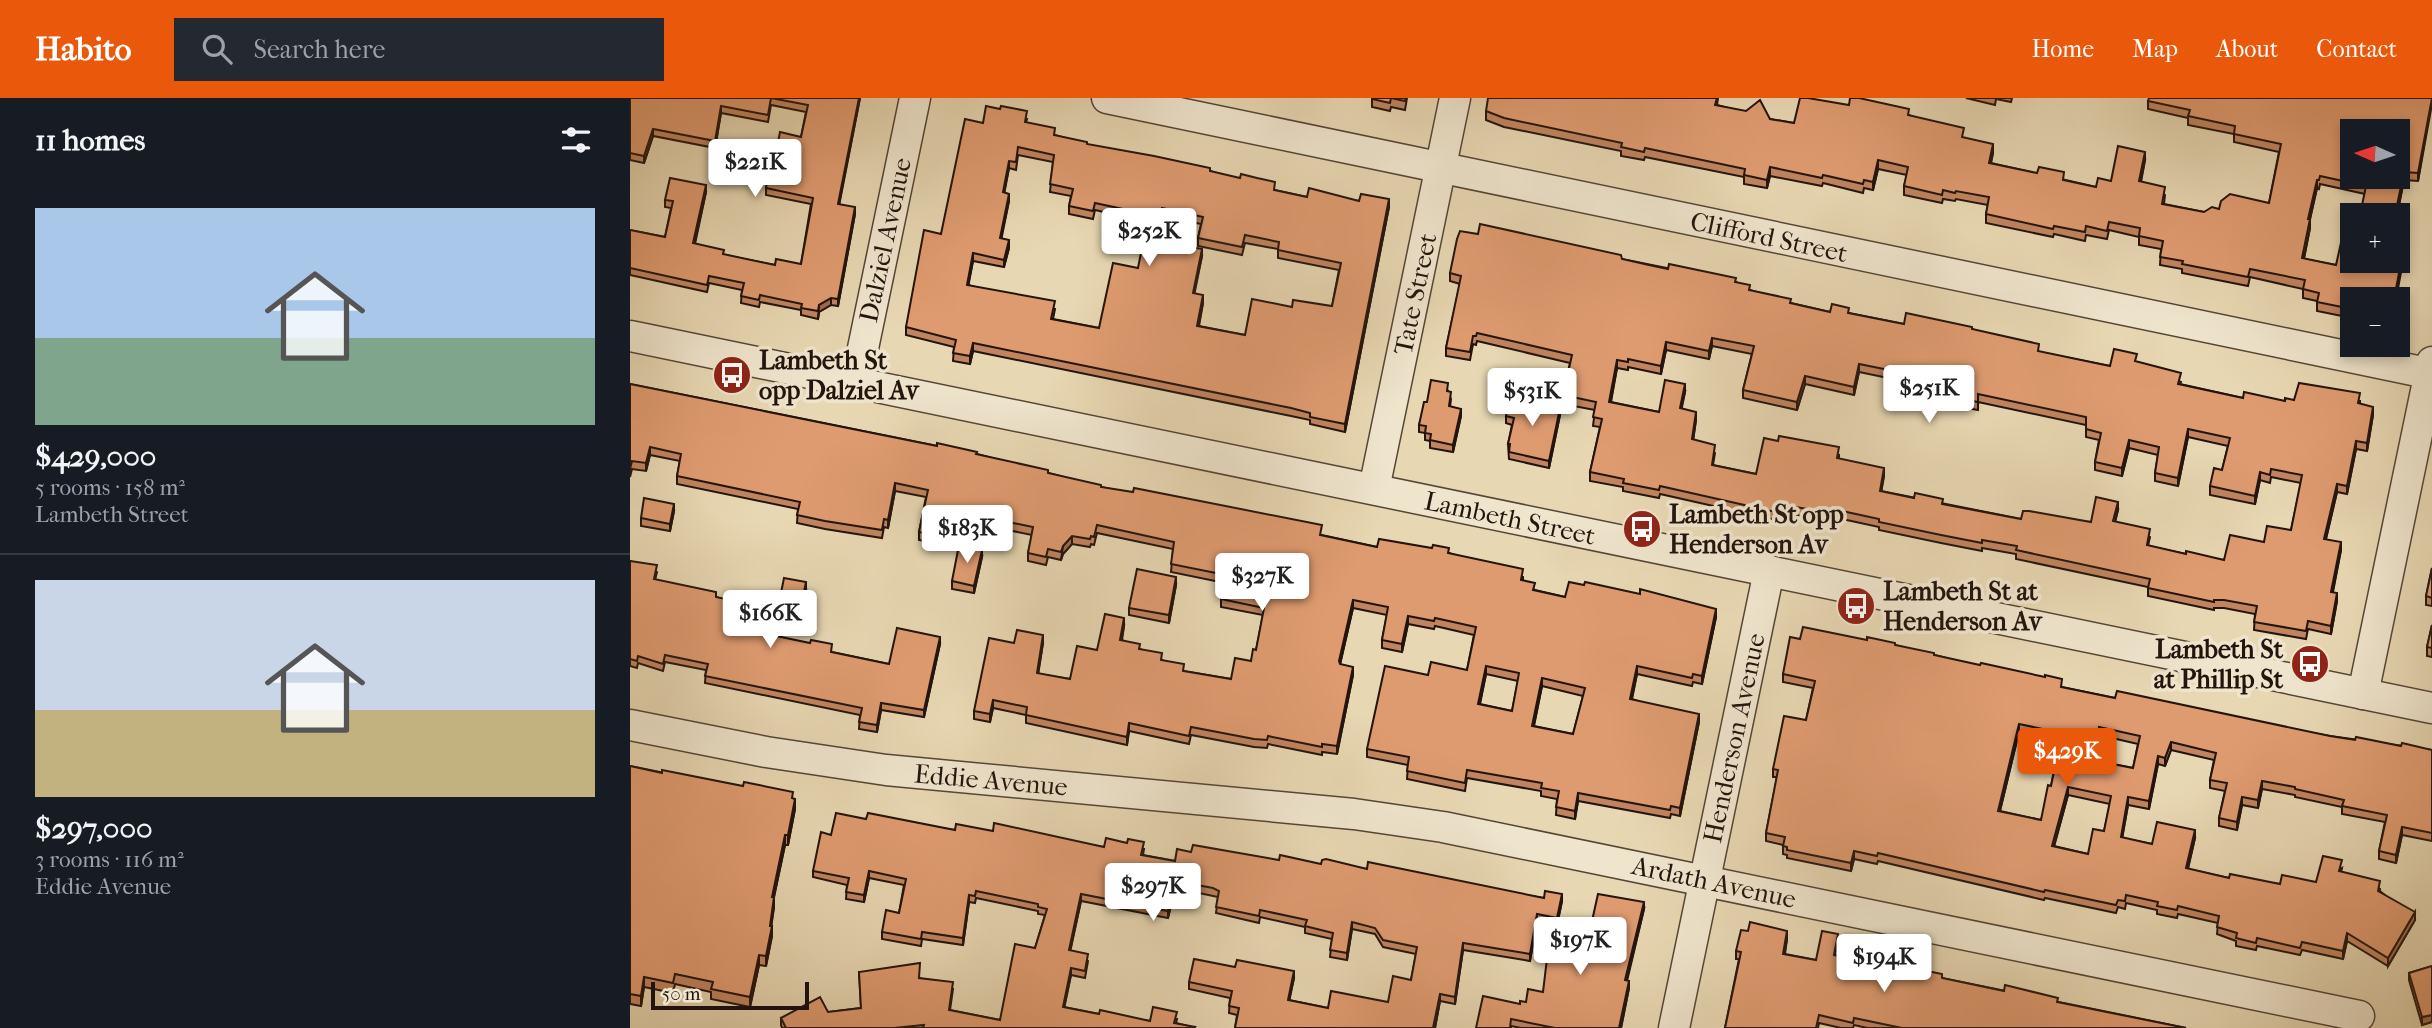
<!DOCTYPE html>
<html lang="en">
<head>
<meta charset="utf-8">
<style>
  body { margin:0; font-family:"IM FELL French Canon",serif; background:#242831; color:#f1f3f6; height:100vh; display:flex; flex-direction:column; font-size:26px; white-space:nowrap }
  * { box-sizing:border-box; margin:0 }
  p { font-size:23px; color:#9ea1a6 }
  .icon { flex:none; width:38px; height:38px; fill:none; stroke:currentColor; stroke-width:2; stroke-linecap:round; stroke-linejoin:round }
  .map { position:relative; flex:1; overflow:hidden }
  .details { display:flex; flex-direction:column; background:#171b24; width:630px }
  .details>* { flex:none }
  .needle { width:46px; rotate:273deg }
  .fabs { position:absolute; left:1710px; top:21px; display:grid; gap:14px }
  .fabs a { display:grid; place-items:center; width:70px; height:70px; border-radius:0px; background:#171b24; box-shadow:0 4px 10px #0003; font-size:35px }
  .scale { position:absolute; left:21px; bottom:18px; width:158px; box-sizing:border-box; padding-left:7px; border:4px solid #24140e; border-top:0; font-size:19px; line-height:24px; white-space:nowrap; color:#24140e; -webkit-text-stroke:5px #efe5cd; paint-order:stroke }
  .price { position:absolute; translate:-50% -60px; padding:0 16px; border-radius:7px; background:#fff; color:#222; font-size:23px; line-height:46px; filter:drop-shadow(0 2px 4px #0008) }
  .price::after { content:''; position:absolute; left:50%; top:42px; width:21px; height:16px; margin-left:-10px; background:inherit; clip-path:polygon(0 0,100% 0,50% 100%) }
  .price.selected { background:#ea580c; color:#fff }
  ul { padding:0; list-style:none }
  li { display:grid; align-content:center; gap:14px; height:371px; padding:0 35px }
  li+li { border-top:2px solid #363941 }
  li span { display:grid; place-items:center; height:217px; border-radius:0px; color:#555 }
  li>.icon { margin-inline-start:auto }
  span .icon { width:126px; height:126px; fill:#fffc; stroke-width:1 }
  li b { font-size:30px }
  h2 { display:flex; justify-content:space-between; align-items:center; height:84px; padding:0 35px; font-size:30px }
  header { display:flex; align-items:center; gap:42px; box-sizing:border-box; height:98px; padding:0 35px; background:#ea580c; color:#fff }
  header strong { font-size:33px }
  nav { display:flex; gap:38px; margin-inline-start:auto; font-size:24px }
  .search { width:490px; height:63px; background:#242831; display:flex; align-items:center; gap:18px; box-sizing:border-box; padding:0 24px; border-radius:0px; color:#9ea1a6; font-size:26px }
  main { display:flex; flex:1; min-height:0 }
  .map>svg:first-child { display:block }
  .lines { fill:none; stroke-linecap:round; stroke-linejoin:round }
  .minor-casing { stroke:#554537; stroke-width:33 }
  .minor { stroke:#efe5cd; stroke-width:30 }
  .wall { fill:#c08560; stroke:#24140e; stroke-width:2; fill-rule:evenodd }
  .shaded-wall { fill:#9c6c4e; stroke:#24140e; stroke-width:2 }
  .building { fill:#df9b70; stroke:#24140e; stroke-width:2; fill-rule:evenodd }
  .labels { text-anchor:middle; stroke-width:7; stroke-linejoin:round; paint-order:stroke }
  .street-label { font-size:26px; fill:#24140e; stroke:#efe5cd }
  .poi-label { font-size:26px; font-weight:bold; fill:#24140e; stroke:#efe5cd; text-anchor:start }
</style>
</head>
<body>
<header>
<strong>Habito</strong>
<div class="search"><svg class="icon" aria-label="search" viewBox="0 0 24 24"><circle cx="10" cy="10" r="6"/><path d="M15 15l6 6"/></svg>Search here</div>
<nav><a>Home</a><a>Map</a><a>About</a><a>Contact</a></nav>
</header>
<main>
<section class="details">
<h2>11 homes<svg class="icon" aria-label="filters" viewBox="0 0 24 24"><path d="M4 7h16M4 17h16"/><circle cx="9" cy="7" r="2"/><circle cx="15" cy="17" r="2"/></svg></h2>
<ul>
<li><span style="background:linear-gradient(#a9c7e8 60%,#7fa58c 0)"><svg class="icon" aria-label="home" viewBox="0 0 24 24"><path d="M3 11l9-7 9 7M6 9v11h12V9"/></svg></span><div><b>$429,000</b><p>5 rooms · 158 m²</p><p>Lambeth Street</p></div></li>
<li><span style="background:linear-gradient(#c9d6e8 60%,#c2b280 0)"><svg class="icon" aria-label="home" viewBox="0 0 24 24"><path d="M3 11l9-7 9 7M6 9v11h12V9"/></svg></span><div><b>$297,000</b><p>3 rooms · 116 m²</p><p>Eddie Avenue</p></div></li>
</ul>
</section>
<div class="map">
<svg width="1802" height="930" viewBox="0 0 1802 930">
  <rect width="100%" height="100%" fill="#e7d7b2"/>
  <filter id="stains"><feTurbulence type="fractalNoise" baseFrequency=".00286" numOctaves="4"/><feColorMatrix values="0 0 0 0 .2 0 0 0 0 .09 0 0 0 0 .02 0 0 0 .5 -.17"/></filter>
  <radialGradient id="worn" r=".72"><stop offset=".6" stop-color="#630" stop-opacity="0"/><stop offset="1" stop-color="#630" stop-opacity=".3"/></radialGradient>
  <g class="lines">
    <defs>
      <g id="minor">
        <polyline points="477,0 1802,276"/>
        <polyline points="0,238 1802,610"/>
        <polyline points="226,284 285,0"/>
        <polyline points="744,391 825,0"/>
        <polyline points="1733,596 1802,264"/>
        <polyline points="0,627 136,654 256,672 724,716 813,729 1729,918"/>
        <polyline points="1044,930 1139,473"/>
      </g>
    </defs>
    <!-- minor casing -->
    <use href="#minor" class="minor-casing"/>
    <!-- minor -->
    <use href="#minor" class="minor"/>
  </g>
  <!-- wall -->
  <g class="wall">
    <polygon points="0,0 230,0 209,106 225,116 208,208 201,207 189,214 188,221 171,217 171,212 130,204 129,209 111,205 112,192 79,185 77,194 0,177 0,132 35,139 41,110 35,109 35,102 76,94 65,146 94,157 145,167 171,166 181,106 136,97 136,90 142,75 171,39 176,14 141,7 138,24 91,15 85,50 23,38 14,65 0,62"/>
    <polygon points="742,0 777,0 775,12 761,9 760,13 742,9"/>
    <polygon points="1088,0 1087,7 1140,21 1164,25 1279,17 1333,40 1363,55 1361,65 1466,89 1481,83 1515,62 1511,84 1535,97 1534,106 1574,114 1589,111 1639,105 1649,54 1604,44 1604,36 1558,27 1558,20 1518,11 1518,3 1802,0 1788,83 1774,82 1767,117 1730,117 1735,96 1690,86 1689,91 1687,90 1680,121 1680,130 1674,161 1706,167 1778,137 1766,201 1722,201 1722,220 1687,213 1687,203 1673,200 1673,191 1620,179 1618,188 1552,175 1552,171 1530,167 1531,151 1509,147 1509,139 1479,132 1477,141 1456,137 1455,143 1424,136 1423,139 1356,125 1356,116 1358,107 1326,101 1325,103 1313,101 1312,105 1274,97 1274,88 1277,77 1248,71 1243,92 1234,90 1233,95 1193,85 1192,88 1140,78 1137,90 1114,86 1114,79 1015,59 1014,62 991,58 991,53 874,29 856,22 856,13"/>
    <polygon points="1336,0 1382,0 1381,4 1366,1 1365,7"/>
    <path d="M 397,21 L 396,25 L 425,37 L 457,47 L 580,73 L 645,92 L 677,99 L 729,103 L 759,109 L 715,334 L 680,326 L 680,322 L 661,318 L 343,253 L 340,266 L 323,263 L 324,249 L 276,237 L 276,229 L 353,25 ZM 388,57 L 423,64 L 420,94 L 441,98 L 439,108 L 439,116 L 463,121 L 465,112 L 530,127 L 532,118 L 571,126 L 568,140 L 568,148 L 612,157 L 615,145 L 648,151 L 648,160 L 709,172 L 702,208 L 662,209 L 615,237 L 569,228 L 573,205 L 564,195 L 572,158 L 508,170 L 469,230 L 423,221 L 425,211 L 338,187 L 343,163 L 374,169 L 379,150 L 371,140 L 379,103 L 374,95 L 379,70 L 386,72 Z"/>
    <path d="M 992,161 L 1106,184 L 1120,192 L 1161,205 L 1200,214 L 1219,215 L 1274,226 L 1342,231 L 1409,254 L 1480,268 L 1507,264 L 1551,284 L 1550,286 L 1613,300 L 1655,303 L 1664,302 L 1730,303 L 1730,306 L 1743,317 L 1737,353 L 1726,351 L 1717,396 L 1707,394 L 1696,441 L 1711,452 L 1703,494 L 1707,503 L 1701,536 L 1678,531 L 1676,541 L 1624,532 L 1625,516 L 1594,510 L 1584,510 L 1584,512 L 1518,498 L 1518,489 L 1386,461 L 1386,456 L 1352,450 L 1352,453 L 1311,445 L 1249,432 L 1249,429 L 1212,421 L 1211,425 L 1160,416 L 1160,418 L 1152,417 L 1150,423 L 1030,396 L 1029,400 L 993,393 L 993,389 L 960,383 L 960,374 L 970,329 L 963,328 L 965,312 L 933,306 L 933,297 L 940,265 L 847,243 L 846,247 L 843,246 L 840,262 L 816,258 L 816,250 L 830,186 L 820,183 L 820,175 ZM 1082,248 L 1122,256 L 1113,292 L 1113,300 L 1167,312 L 1175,286 L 1224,297 L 1229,274 L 1263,281 L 1261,296 L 1348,312 L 1348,304 L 1456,327 L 1456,339 L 1469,342 L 1465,364 L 1465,372 L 1492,378 L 1499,350 L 1528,357 L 1525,375 L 1525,383 L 1548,388 L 1558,339 L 1598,348 L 1592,372 L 1580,388 L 1580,397 L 1625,406 L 1630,382 L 1640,385 L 1641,379 L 1671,385 L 1661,432 L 1594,462 L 1556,456 L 1518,448 L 1520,439 L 1485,424 L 1488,412 L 1461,424 L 1391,421 L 1251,393 L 1254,378 L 1209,361 L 1209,357 L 1126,376 L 1083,367 L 1085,355 L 1063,342 L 1066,322 L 1051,311 L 1055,294 L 1029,314 L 981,304 L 987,270 L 998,272 L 998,269 L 1031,276 L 1036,252 L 1079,261 Z"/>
    <path d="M 0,286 L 347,356 L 471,389 L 747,449 L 819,455 L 893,479 L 893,482 L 905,492 L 935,499 L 1086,519 L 1072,586 L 1063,584 L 1062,588 L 1007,576 L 1002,601 L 1069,624 L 1050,718 L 1041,716 L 1040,720 L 948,703 L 945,721 L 926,717 L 927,701 L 911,698 L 911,693 L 837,680 L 835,693 L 777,681 L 778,667 L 737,659 L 737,651 L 798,577 L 837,572 L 844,537 L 805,528 L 804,531 L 778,526 L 772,554 L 752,550 L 752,542 L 757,517 L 723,510 L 710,566 L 723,577 L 707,656 L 692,654 L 692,657 L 638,646 L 637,650 L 624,649 L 561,637 L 559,646 L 499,633 L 497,647 L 396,625 L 396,617 L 363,610 L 360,624 L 344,621 L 344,613 L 384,545 L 413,545 L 408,576 L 440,581 L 467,552 L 494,528 L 492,542 L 554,573 L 601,581 L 621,563 L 626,552 L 633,517 L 591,509 L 591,501 L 595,485 L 541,474 L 543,451 L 467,435 L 464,447 L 461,446 L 460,449 L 442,446 L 433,456 L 431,462 L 418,459 L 416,467 L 398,463 L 398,455 L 402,437 L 334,423 L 328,450 L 289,442 L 289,434 L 296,399 L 265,393 L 258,430 L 254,429 L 252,440 L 195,431 L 167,425 L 168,411 L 47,386 L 47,378 L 50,363 L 20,357 L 16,373 L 2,371 L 0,379 ZM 856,576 L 888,583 L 882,613 L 850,606 ZM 912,588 L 953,598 L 943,636 L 904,628 Z"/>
    <polygon points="818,293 821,301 820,309 831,318 823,354 800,350 800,343 795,342 795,335 789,334 789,327 797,304"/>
    <polygon points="930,317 919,370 879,361 878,346 882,327 876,325 876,318"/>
    <polygon points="44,413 40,433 11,428 11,420"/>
    <polygon points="352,459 344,495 322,491 322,483"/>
    <polygon points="0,463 27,474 25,482 86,499 128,515 124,533 202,554 259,566 310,546 294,619 251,612 247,634 229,631 230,617 75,585 76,572 35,564 33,573 8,565 7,570 0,568"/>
    <polygon points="1802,470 1802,508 1796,507 1796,498"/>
    <polygon points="546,487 539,525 499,517 499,510"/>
    <polygon points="176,492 171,517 149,512 149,505"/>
    <polygon points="1802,527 1802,559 1797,558 1797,549"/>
    <path d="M 1170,541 L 1237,542 L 1265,547 L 1432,589 L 1485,600 L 1700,638 L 1802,652 L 1802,743 L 1772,737 L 1766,765 L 1749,761 L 1749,753 L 1755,724 L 1712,716 L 1712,709 L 1665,699 L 1665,697 L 1632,691 L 1628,710 L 1612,707 L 1607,732 L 1589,728 L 1589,720 L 1595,693 L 1580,690 L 1580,682 L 1584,662 L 1541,652 L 1535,668 L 1528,666 L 1519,711 L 1498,707 L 1492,740 L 1522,746 L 1565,740 L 1558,771 L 1599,780 L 1650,786 L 1686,784 L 1712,770 L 1711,774 L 1750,791 L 1750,793 L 1785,822 L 1758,868 L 1717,843 L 1713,861 L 1672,852 L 1670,857 L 1627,848 L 1626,852 L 1606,848 L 1606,843 L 1587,836 L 1588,825 L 1548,816 L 1547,820 L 1527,816 L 1527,812 L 1496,805 L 1495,811 L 1488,809 L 1486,815 L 1415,800 L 1414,802 L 1248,763 L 1247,766 L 1224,761 L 1221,773 L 1157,760 L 1157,757 L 1153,756 L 1153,747 L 1136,743 L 1136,735 L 1147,679 L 1143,679 L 1143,671 L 1176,622 L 1183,590 L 1153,584 L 1153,576 ZM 1389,634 L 1430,643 L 1421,688 L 1411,722 L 1370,713 ZM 1469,637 L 1508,646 L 1503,670 L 1463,662 ZM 1438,697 L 1480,706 L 1474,733 L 1458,756 L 1424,748 Z"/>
    <polygon points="0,668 163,701 165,711 158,747 155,747 144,799 144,809 141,828 142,838 136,868 129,867 120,909 81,901 81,894 45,886 43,895 14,889 11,908 0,906"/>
    <polygon points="236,721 325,732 363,733 474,749 514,751 513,757 545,763 561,754 737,771 932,803 927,827 907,823 900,863 833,852 825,906 810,903 805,930 605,930 607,917 599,915 600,900 559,891 559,884 605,869 664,880 659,902 698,910 758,904 781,882 786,856 753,849 745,836 722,831 717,862 700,859 702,841 675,835 675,829 630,819 629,825 586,815 588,799 545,790 538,820 451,803 440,853 458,863 455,880 441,877 434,909 469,916 520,923 547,921 546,925 565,930 152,930 151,927 151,920 231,910 229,874 289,880 323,891 320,912 370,922 405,850 415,817 408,816 408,813 346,800 345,805 339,804 333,847 292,841 291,848 252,841 252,834 269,815 274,787 239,780 234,804 216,801 217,787 183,779 183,773 201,737"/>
    <polygon points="1014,811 997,883 999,890 991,930 891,930 881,928 881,930 846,930 890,906 896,904 913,894"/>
    <polygon points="1118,833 1157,841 1155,856 1186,862 1208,844 1205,857 1312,880 1556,930 1237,930 1224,927 1223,930 1211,930 1189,925 1188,930 1095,930 1109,861 1106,861 1106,853"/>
    <polygon points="1802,868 1802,924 1792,927 1779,882 1779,875"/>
  </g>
  <!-- shaded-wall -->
  <g class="shaded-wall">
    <polygon points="229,0 230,0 208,113 208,106"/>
    <polygon points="1802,0 1802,6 1788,83 1788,75"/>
    <polygon points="91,8 91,15 85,50 85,43"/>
    <polygon points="23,31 23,38 14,65 14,58"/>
    <polygon points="1363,46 1363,55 1359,73 1359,65"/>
    <polygon points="1515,54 1515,62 1509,92 1509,83"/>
    <polygon points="1248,62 1248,71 1243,92 1243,84"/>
    <polygon points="379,63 379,70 373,102 373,94"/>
    <polygon points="1140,69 1140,78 1137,90 1137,82"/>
    <polygon points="1774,74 1774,82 1767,117 1765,117"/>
    <polygon points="1687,82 1687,90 1680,121 1680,130 1672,169 1672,160 1678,121"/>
    <polygon points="76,87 76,94 63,152 63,145"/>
    <polygon points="379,96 379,103 370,148 370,140"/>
    <polygon points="759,101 759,109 715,334 715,326"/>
    <polygon points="225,109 225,116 208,208 208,201"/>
    <polygon points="1778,128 1778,137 1765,201 1765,196"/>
    <polygon points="379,142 379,150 374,169 374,162"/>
    <polygon points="572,151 572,158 563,203 563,195"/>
    <polygon points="343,155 343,163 337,195 337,187"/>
    <polygon points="573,197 573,205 567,236 567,228"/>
    <polygon points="201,200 201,207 189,214 188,221 189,207"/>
    <polygon points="1082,240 1082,248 1079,261 1079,253"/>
    <polygon points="1036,244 1036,252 1031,276 1031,268"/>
    <polygon points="343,245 343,253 340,266 340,258"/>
    <polygon points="987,262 987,270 979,312 979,304"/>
    <polygon points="1229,266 1229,274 1224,297 1224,289"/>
    <polygon points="1175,278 1175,286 1167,312 1167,304"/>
    <polygon points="1055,286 1055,294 1050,319 1050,310"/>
    <polygon points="1743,309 1743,317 1737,353 1737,345"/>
    <polygon points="930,310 930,317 919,370 919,363"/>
    <polygon points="831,311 831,318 823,354 823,347"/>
    <polygon points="1066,314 1066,322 1062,350 1062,341"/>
    <polygon points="1558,331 1558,339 1548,388 1548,380"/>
    <polygon points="1499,342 1499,350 1492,378 1492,370"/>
    <polygon points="1726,343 1726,351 1717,396 1717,388"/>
    <polygon points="20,349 20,357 16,373 16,365"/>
    <polygon points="1254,370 1254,378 1250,401 1250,393"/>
    <polygon points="1630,374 1630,382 1625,406 1625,398"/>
    <polygon points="265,385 265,393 258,430 258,422"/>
    <polygon points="1707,386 1707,394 1694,449 1694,441"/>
    <polygon points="1488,404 1488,412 1483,432 1483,423"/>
    <polygon points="44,406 44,413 40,433 40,426"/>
    <polygon points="334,415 334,423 328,450 328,442"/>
    <polygon points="442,438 442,446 433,456 431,462 433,448"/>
    <polygon points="1711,444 1711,452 1701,502 1701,494"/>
    <polygon points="352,452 352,459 344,495 344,488"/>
    <polygon points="546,479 546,487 539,525 539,517"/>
    <polygon points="176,484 176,492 171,517 171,509"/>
    <polygon points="1707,495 1707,503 1701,536 1701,528"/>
    <polygon points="723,502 723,510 709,571 709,563"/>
    <polygon points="128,508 128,515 122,540 122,533"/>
    <polygon points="1086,511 1086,519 1072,586 1072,578"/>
    <polygon points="778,518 778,526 772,554 772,546"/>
    <polygon points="494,520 494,528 490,550 490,542"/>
    <polygon points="413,537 413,545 407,583 407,575"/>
    <polygon points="310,539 310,546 294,619 294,612"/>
    <polygon points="856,568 856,576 848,614 848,606"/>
    <polygon points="1007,568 1007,576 1000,609 1000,601"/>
    <polygon points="723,569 723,577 707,656 707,648"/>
    <polygon points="912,580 912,588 902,636 902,628"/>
    <polygon points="363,602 363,610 360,624 360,616"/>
    <polygon points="251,605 251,612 247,634 247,627"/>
    <polygon points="1069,616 1069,624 1050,718 1050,710"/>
    <polygon points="499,625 499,633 497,647 497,639"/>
    <polygon points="1389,626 1389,634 1368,721 1368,713"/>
    <polygon points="1469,629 1469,637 1462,669 1462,662"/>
    <polygon points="1541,644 1541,652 1535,668 1535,660"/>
    <polygon points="1528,658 1528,666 1519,711 1519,703"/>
    <polygon points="1632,683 1632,691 1628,710 1628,702"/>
    <polygon points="1438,689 1438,697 1422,756 1422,748"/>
    <polygon points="948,695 948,703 945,721 945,713"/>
    <polygon points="1498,699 1498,707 1491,747 1491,739"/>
    <polygon points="1612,699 1612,707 1607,732 1607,724"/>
    <polygon points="165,701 165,711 158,747 158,737"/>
    <polygon points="1772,729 1772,737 1766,765 1766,757"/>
    <polygon points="1565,732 1565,740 1556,778 1556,770"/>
    <polygon points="155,737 155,747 142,808 142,799"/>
    <polygon points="1224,753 1224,761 1221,773 1221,765"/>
    <polygon points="239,773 239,780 234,804 234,797"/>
    <polygon points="545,783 545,790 538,820 538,813"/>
    <polygon points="451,796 451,803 439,859 439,852"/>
    <polygon points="932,796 932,803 927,827 927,820"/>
    <polygon points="339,797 339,804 333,847 333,840"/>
    <polygon points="144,799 144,809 140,838 140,828"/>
    <polygon points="1014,804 1014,811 995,889 995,882"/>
    <polygon points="1785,814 1785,822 1758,868 1758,860"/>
    <polygon points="907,816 907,823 900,863 900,856"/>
    <polygon points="722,824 722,831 717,862 717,855"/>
    <polygon points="142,828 142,838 136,868 136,858"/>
    <polygon points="1157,833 1157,841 1153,864 1153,856"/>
    <polygon points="1717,835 1717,843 1713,861 1713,853"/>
    <polygon points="833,845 833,852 825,906 825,899"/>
    <polygon points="129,857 129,867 120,909 120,899"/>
    <polygon points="441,870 441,877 433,916 433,909"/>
    <polygon points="664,873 664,880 658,909 658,902"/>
    <polygon points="14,879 14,889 11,908 11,898"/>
    <polygon points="999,883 999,890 991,930 989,930"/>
    <polygon points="810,896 810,903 805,930 803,930"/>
    <polygon points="1802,917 1802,924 1792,927 1792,919"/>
  </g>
  <!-- building -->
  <g class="building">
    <polygon points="0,0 229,0 208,106 225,109 208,201 201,200 189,207 188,213 171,210 172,206 130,197 129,202 111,198 114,185 79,178 77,187 0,170 0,132 35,139 43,103 35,102 40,80 76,87 63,145 94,152 93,156 145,167 146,161 171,166 183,100 136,90 139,74 142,75 150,34 171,39 178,7 141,0 138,17 91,8 85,43 23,31 14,58 0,55"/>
    <polygon points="742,0 776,0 775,3 761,0 760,5 742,1"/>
    <path d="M 858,0 L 1087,0 L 1085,7 L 1116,13 L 1130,2 L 1140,21 L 1164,25 L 1170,0 L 1178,0 L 1219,7 L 1220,0 L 1229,0 L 1279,11 L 1278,17 L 1334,30 L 1332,39 L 1363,46 L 1359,65 L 1407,75 L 1409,69 L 1434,74 L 1433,82 L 1466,89 L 1468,80 L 1481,83 L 1488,48 L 1515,54 L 1509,83 L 1535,89 L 1532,106 L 1574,114 L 1582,109 L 1589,111 L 1591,103 L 1600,96 L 1639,105 L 1651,46 L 1604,36 L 1605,28 L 1558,18 L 1560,12 L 1518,3 L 1519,0 L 1802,0 L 1788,75 L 1774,74 L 1765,117 L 1730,117 L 1736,88 L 1690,78 L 1689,82 L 1687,82 L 1678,121 L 1680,121 L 1672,160 L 1706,167 L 1717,118 L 1722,119 L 1722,163 L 1768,163 L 1768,126 L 1778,128 L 1765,196 L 1762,195 L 1761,201 L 1722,201 L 1722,211 L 1687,204 L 1689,195 L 1673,191 L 1675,182 L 1620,171 L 1618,179 L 1552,166 L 1553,163 L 1530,159 L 1533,143 L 1509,138 L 1510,130 L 1479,124 L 1477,133 L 1456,128 L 1455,134 L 1424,128 L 1423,131 L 1356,116 L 1359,99 L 1326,93 L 1325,95 L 1313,92 L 1312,97 L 1274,88 L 1278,69 L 1248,62 L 1243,84 L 1234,82 L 1233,86 L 1193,77 L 1192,80 L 1140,69 L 1137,82 L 1114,77 L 1115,71 L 1015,50 L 1014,54 L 991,49 L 992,45 L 874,20 L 856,13 ZM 1722,33 L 1768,33 L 1768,79 L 1722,79 Z"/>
    <path d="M 356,8 L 370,11 L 371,8 L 397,13 L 395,24 L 425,30 L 424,37 L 457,44 L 457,46 L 524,58 L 580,70 L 580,73 L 610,80 L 611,76 L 627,80 L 645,84 L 644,92 L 677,99 L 679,90 L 729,103 L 731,96 L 759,101 L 715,326 L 680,319 L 680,315 L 661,310 L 343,245 L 340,258 L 323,255 L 326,242 L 276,229 L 294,132 L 311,136 L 335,21 L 353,25 ZM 388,49 L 424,57 L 420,86 L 443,91 L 439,108 L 463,113 L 465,105 L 530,119 L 532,110 L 573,119 L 568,140 L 612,149 L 615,137 L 649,144 L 648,152 L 711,165 L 702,208 L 663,202 L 662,209 L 622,201 L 615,237 L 567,228 L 573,197 L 563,195 L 572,151 L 514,140 L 508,170 L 483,165 L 469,230 L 421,221 L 425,203 L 337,187 L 343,155 L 374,162 L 379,142 L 370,140 L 379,96 L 373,94 L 379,63 L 386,64 Z"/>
    <path d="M 850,126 L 991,157 L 992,161 L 1019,167 L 1038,171 L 1039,166 L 1106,180 L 1105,184 L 1120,187 L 1119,192 L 1161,201 L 1160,205 L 1200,214 L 1202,206 L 1219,210 L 1218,215 L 1274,226 L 1276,215 L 1342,229 L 1342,231 L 1409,246 L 1408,253 L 1480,268 L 1484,251 L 1507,256 L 1505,263 L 1551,275 L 1548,286 L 1613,300 L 1614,294 L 1655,303 L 1655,300 L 1664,302 L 1669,285 L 1730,295 L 1728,305 L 1743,309 L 1737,345 L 1726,343 L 1717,388 L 1707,386 L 1694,441 L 1711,444 L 1701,494 L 1707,495 L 1701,528 L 1678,523 L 1676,533 L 1624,524 L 1627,508 L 1594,502 L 1584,502 L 1584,504 L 1518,490 L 1520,481 L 1386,452 L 1387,448 L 1352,442 L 1352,445 L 1311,437 L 1249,424 L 1249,421 L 1212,413 L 1211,417 L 1160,408 L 1160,410 L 1152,409 L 1150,415 L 1030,388 L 1029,392 L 993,385 L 994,381 L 960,374 L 972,321 L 963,319 L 966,304 L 933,297 L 942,257 L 847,235 L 846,238 L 843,238 L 840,254 L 816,250 L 831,178 L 820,175 L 827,141 L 830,133 L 848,136 ZM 1082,240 L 1124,248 L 1113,292 L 1167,304 L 1175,278 L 1224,289 L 1229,266 L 1264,273 L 1261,288 L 1348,304 L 1348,296 L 1456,319 L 1456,331 L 1471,335 L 1465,364 L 1492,370 L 1499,342 L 1529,349 L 1525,375 L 1548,380 L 1558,331 L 1600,340 L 1592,372 L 1584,370 L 1580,388 L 1625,398 L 1630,374 L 1640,377 L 1641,371 L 1672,377 L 1661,432 L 1637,428 L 1634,444 L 1600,437 L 1594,462 L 1556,453 L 1556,456 L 1517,447 L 1520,431 L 1483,423 L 1488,404 L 1466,399 L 1461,424 L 1399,413 L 1393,413 L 1391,421 L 1312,406 L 1313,401 L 1285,395 L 1284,400 L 1250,393 L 1254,370 L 1207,360 L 1209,349 L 1149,338 L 1148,343 L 1134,340 L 1126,376 L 1082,367 L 1085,347 L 1062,341 L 1066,314 L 1050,310 L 1055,286 L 1035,282 L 1029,314 L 979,304 L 987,262 L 998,264 L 998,261 L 1031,268 L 1036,244 L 1079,253 Z"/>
    <polygon points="801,282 818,285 817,293 821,294 819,308 831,311 823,347 800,342 801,336 795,335 796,328 789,327 794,304 797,304"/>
    <path d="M 0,286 L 307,348 L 307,345 L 347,354 L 346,356 L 418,372 L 418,375 L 471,387 L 471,389 L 503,394 L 504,390 L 692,427 L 690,437 L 747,449 L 749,441 L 802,450 L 803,447 L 819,450 L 818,455 L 893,471 L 891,482 L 905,485 L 903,492 L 935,499 L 939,484 L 954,487 L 955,484 L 1010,496 L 1010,491 L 1086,511 L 1072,578 L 1063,576 L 1062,580 L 1007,568 L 1000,601 L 1069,616 L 1050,710 L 1041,708 L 1040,712 L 948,695 L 945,713 L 926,709 L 929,693 L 911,690 L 912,685 L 837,672 L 835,685 L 777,673 L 779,659 L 737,651 L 755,568 L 798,577 L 801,564 L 837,572 L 846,529 L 805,520 L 804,523 L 778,518 L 772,546 L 752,542 L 758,509 L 723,502 L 709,563 L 710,566 L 723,569 L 707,648 L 692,646 L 692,649 L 638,638 L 637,642 L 624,641 L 561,629 L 559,638 L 499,625 L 497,639 L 396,617 L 397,609 L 363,602 L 360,616 L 344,613 L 359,540 L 384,545 L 387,532 L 413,537 L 407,575 L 440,581 L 447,548 L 467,552 L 475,516 L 494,520 L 490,542 L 510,546 L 509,551 L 532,555 L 531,562 L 554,566 L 553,573 L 601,581 L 605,560 L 621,563 L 623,551 L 626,552 L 634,510 L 591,501 L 596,477 L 541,466 L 544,444 L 467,427 L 464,439 L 461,438 L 460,441 L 442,438 L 433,448 L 431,454 L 418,451 L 416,459 L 398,455 L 403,429 L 334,415 L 328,442 L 289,434 L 298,392 L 265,385 L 258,422 L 254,421 L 252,432 L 195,423 L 167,417 L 170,404 L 47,378 L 51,356 L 20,349 L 16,365 L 2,363 L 0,371 ZM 856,568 L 889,575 L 882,613 L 848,606 ZM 912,580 L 955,590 L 943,636 L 902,628 Z"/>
    <polygon points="880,299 930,310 919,363 879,354 880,346 878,346 884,320 876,318"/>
    <polygon points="14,400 44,406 40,426 11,420"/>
    <polygon points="329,447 352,452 344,488 322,483"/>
    <polygon points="0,463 27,467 24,481 86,494 86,499 128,508 122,533 180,545 181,542 202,546 201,554 259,566 267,530 310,539 294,612 251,605 247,627 229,624 232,610 75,578 78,566 35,557 33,566 8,558 7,563 0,561"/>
    <polygon points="1802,470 1802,500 1796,498"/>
    <polygon points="507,471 546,479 539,517 499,510"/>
    <polygon points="154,480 176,484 171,509 149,505"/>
    <polygon points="1802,527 1802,550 1797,549"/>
    <path d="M 1173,529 L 1237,542 L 1237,539 L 1265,545 L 1265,547 L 1304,555 L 1304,557 L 1350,567 L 1351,565 L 1415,579 L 1415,577 L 1432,581 L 1431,589 L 1485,600 L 1487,593 L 1700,638 L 1725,642 L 1726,639 L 1771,648 L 1772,645 L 1802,652 L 1802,735 L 1772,729 L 1766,757 L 1749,753 L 1757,717 L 1712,708 L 1714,702 L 1665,691 L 1665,689 L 1632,683 L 1628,702 L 1612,699 L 1607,724 L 1589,720 L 1597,685 L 1580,682 L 1586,655 L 1541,644 L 1535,660 L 1528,658 L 1519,703 L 1498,699 L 1491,739 L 1522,746 L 1527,724 L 1565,732 L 1556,770 L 1599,780 L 1600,776 L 1650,786 L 1652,777 L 1686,784 L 1693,758 L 1712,762 L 1709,773 L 1750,783 L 1748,793 L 1785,814 L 1758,860 L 1717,835 L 1713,853 L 1672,844 L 1670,850 L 1627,840 L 1626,845 L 1606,840 L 1607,835 L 1587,829 L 1589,818 L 1548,808 L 1547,812 L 1527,808 L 1528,804 L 1496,797 L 1495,803 L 1488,802 L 1486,807 L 1415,792 L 1414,794 L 1248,755 L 1247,758 L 1224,753 L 1221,765 L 1157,752 L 1157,749 L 1153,748 L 1155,739 L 1136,735 L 1148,672 L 1143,671 L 1154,618 L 1176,622 L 1185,583 L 1153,576 L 1160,539 L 1170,541 ZM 1389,626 L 1432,635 L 1421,688 L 1418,687 L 1411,722 L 1368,713 ZM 1469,629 L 1510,638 L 1503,670 L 1462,662 ZM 1438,689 L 1481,698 L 1474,733 L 1463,731 L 1458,756 L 1422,748 Z"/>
    <polygon points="0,668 32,675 32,672 113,688 114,684 163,694 162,700 165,701 158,737 155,737 142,799 144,799 140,828 142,828 136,858 129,857 120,899 81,891 83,884 45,876 43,885 14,879 11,898 0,896"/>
    <polygon points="206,715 236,721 238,715 325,732 326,726 363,733 364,725 474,749 476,740 497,745 498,741 514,744 511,757 545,763 547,751 561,754 563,747 649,762 650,757 691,766 692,762 696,761 737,771 738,764 914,800 915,793 932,796 927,820 907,816 900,856 833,845 825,899 810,896 803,930 605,930 609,910 599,908 602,893 559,884 564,861 605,869 607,862 664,873 658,902 698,910 701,893 758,904 763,878 781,882 787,849 753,842 745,830 722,824 717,855 700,852 703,835 675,828 677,822 630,812 629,818 586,809 589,793 583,790 545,783 538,813 451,796 439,852 458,856 455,873 441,870 433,909 469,916 470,912 520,923 523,909 547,914 544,925 565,929 564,930 293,930 294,927 264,930 156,930 151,920 190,899 198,914 231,910 229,874 290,865 289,880 323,884 319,912 370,922 385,846 405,850 417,811 408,809 408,806 346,793 345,798 339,797 333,840 292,834 291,841 252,834 256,812 269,815 276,781 239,773 234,797 216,794 219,780 183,773 191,734 201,737"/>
    <polygon points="968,796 1014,804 995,882 999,883 989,930 925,930 881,921 880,930 846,930 853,898 890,906 890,903 896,904 898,891 913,894 918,852 954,859"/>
    <polygon points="1120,824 1157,833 1153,856 1186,862 1192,833 1208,836 1204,857 1258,869 1282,873 1283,870 1312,876 1312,880 1374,893 1375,887 1428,900 1427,904 1556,930 1272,930 1224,920 1223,925 1189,917 1186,930 1095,930 1111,854 1106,853 1111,832 1118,833"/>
    <polygon points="1802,868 1802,917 1792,919 1779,875"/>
  </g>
  <!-- icons -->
  <defs>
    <symbol id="bus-disc" viewBox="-11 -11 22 22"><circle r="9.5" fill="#8f2418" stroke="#efe5cd"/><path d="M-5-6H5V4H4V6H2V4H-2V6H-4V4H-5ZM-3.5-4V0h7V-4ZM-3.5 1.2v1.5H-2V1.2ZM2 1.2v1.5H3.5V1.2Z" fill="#fff"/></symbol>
  </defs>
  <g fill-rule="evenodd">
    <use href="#bus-disc" x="80" y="255" width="44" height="44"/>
    <use href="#bus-disc" x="990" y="409" width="44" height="44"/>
    <use href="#bus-disc" x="1204" y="486" width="44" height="44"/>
    <use href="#bus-disc" x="1658" y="544" width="44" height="44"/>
  </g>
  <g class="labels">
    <!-- street labels -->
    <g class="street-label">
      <text transform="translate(1139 139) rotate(12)" y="9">Clifford Street</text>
      <text transform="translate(255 142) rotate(-78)" y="9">Dalziel Avenue</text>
      <text transform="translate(785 196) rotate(-78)" y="9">Tate Street</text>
      <text transform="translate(880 420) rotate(12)" y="9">Lambeth Street</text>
      <text transform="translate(1104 640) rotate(-78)" y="9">Henderson Avenue</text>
      <text transform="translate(361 682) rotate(5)" y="9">Eddie Avenue</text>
      <text transform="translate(1084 784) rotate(12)" y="9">Ardath Avenue</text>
    </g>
    <!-- poi labels -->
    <g class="poi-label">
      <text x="129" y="271">Lambeth St<tspan x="129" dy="30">opp Dalziel Av</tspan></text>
      <text x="1039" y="425">Lambeth St opp<tspan x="1039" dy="30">Henderson Av</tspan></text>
      <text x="1253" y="502">Lambeth St at<tspan x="1253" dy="30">Henderson Av</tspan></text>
      <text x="1653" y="560" text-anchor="end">Lambeth St<tspan x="1653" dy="30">at Phillip St</tspan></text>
    </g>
  </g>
  <rect width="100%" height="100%" filter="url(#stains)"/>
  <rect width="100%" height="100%" fill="url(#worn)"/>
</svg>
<div class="fabs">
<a><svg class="needle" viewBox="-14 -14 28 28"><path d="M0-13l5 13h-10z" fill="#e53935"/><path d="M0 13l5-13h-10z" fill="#9ea1a6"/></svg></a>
<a>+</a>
<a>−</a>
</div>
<div class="scale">50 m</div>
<b class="price" style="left:125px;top:101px">$221K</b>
<b class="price" style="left:519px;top:170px">$252K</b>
<b class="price" style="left:1299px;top:327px">$251K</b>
<b class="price" style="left:902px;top:330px">$531K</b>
<b class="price" style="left:337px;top:467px">$183K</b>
<b class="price" style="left:632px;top:515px">$327K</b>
<b class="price" style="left:140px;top:552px">$166K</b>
<b class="price selected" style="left:1437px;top:690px">$429K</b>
<b class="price" style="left:523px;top:825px">$297K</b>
<b class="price" style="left:950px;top:879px">$197K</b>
<b class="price" style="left:1254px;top:896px">$194K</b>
</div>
</main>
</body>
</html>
